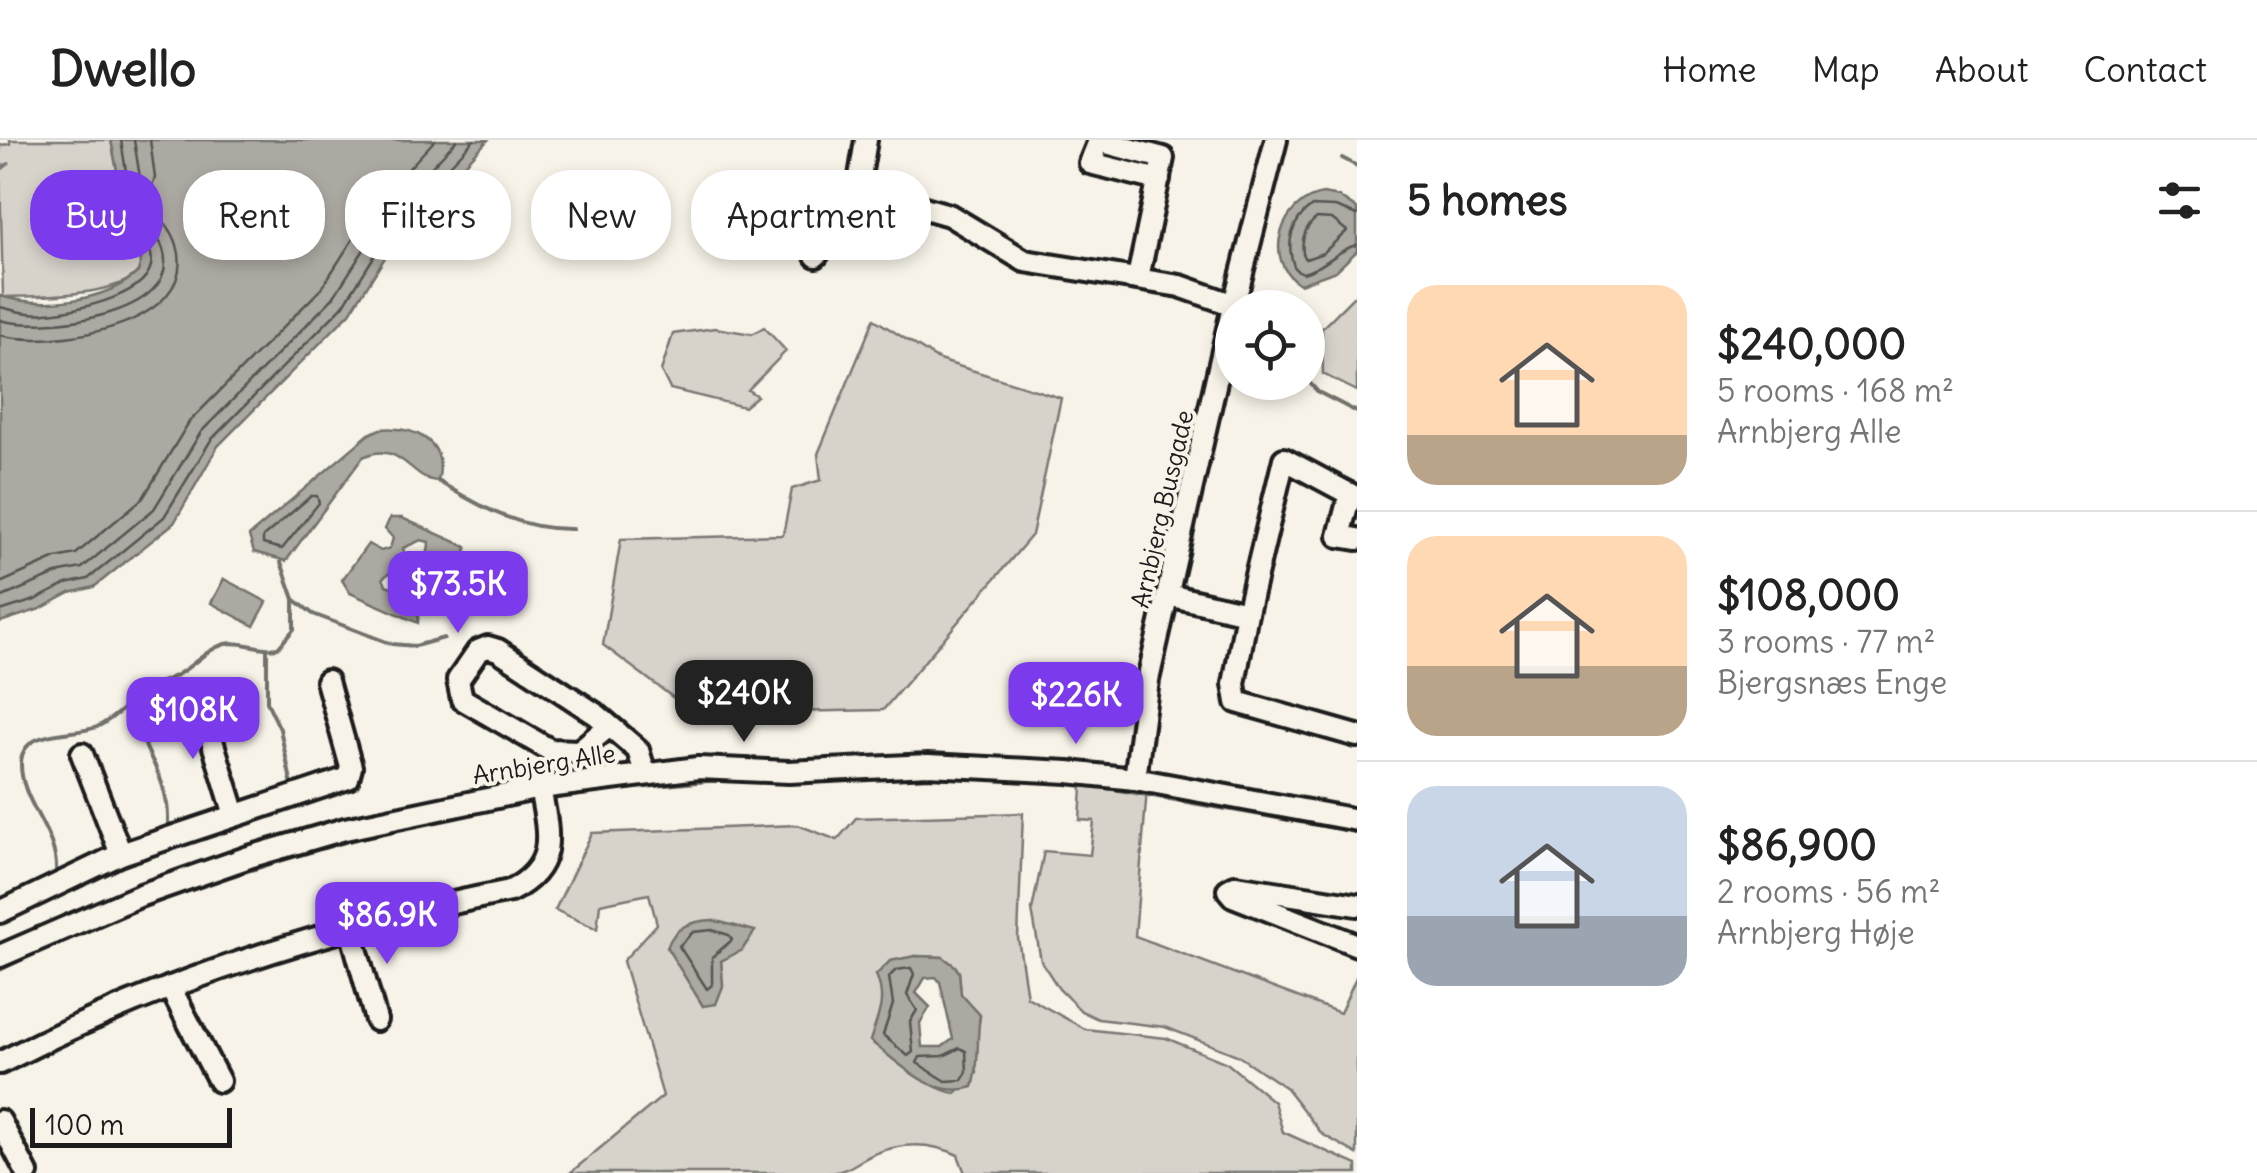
<!DOCTYPE html>
<html lang="en">
<head>
<meta charset="utf-8">
<style>
  body { margin:0; font-family:Delius,sans-serif; background:#f2f2f2; color:#222; height:100vh; display:flex; flex-direction:column; font-size:38px; white-space:nowrap }
  * { box-sizing:border-box; margin:0 }
  p { font-size:32px; color:#767676 }
  .icon { flex:none; width:55px; height:55px; fill:none; stroke:currentColor; stroke-width:2; stroke-linecap:round; stroke-linejoin:round }
  .map { position:relative; flex:1; overflow:hidden }
  .drawer { display:flex; flex-direction:column; background:#fff; width:900px }
  .drawer>* { flex:none }
  .hud { position:absolute; left:30px; top:30px; width:950px; height:90px; display:flex; gap:20px }
  .controls { position:absolute; left:1215px; top:150px; display:grid; gap:20px }
  .controls a { display:grid; place-items:center; width:110px; height:110px; border-radius:50%; background:#fff; box-shadow:0 5px 15px #0003; font-size:50px }
  .scale { position:absolute; left:30px; bottom:25px; width:202px; box-sizing:border-box; padding-left:10px; border:5px solid #1c1c1c; border-top:0; font-size:28px; line-height:35px; white-space:nowrap; color:#1c1c1c; -webkit-text-stroke:8px #f7f3e8; paint-order:stroke }
  .price { position:absolute; translate:-50% -85px; padding:0 22px; border-radius:20px; background:#7c3aed; color:#fff; font-size:32px; line-height:65px; filter:drop-shadow(0 2px 5px #0008) }
  .price::after { content:''; position:absolute; left:50%; top:60px; width:30px; height:22px; margin-left:-15px; background:inherit; clip-path:polygon(0 0,100% 0,50% 100%) }
  .price.on { background:#222; color:#fff }
  ul { padding:0; list-style:none }
  li { display:flex; align-items:center; gap:30px; height:250px; padding:0 50px }
  li+li { border-top:2px solid #e0e0e0 }
  li span { display:grid; place-items:center; flex:none; width:280px; height:200px; border-radius:30px; color:#555 }
  li>.icon { margin-inline-start:auto }
  span .icon { width:120px; height:120px; fill:#fffc; stroke-width:1 }
  li b { font-size:42px }
  h2 { display:flex; justify-content:space-between; align-items:center; height:120px; padding:0 50px; font-size:42px }
  .pill { padding:0 35px; border-radius:40px; background:#fff; box-shadow:0 5px 15px #0003; font-size:35px; line-height:90px }
  .pill.on { background:#7c3aed; color:#fff }
  header { display:flex; align-items:center; gap:60px; box-sizing:border-box; height:140px; padding:0 50px; background:#fff; border-bottom:2px solid #e0e0e0 }
  header strong { font-size:48px }
  nav { display:flex; gap:55px; margin-inline-start:auto; font-size:35px }
  main { display:flex; flex:1; min-height:0 }
  .map>svg:first-child { display:block }
  .green { fill:#d7d3cb; stroke:#7a7874; stroke-width:2.5; fill-rule:evenodd }
  .water { fill:#aca9a2; stroke:#72716c; stroke-width:2.5; fill-rule:evenodd }
  .lines { fill:none; stroke-linecap:round; stroke-linejoin:round }
  .shore { stroke:#565452; stroke-width:2.5 }
  .stream { stroke:#72716c; stroke-width:4 }
  .minor-casing { stroke:#1c1c1c; stroke-width:28 }
  .minor { stroke:#f7f3e8; stroke-width:20 }
  .labels { text-anchor:middle; stroke-width:8; stroke-linejoin:round; paint-order:stroke }
  .street-label { font-size:25px; fill:#1c1c1c; stroke:#f7f3e8 }
</style>
</head>
<body>
<header>
<strong>Dwello</strong>
<nav><a>Home</a><a>Map</a><a>About</a><a>Contact</a></nav>
</header>
<main>
<div class="map">
<svg width="1357" height="1033" viewBox="0 0 1357 1033">
  <rect width="100%" height="100%" fill="#f7f3e8"/>
  <filter id="ink" filterUnits="userSpaceOnUse"><feTurbulence type="fractalNoise" baseFrequency=".01" numOctaves="2"/><feDisplacementMap in="SourceGraphic" scale="20" xChannelSelector="R" yChannelSelector="G"/><feConvolveMatrix kernelMatrix="1 2 1 2 8 2 1 2 1" color-interpolation-filters="sRGB"/></filter>
  <g filter="url(#ink)">
    <!-- green -->
    <g class="green">
      <path d="M 10,0 L 111,0 L 118,35 L 105,41 L 105,79 C 116,88 133,98 139,112 C 160,159 26,156 3,157 L 0,31 L 10,23 L 0,27 L 0,5 L 10,4 Z"/>
      <polygon points="1357,153 1357,251 1323,234 1322,188"/>
      <polygon points="874,179 939,220 1061,258 1032,395 883,570 695,574 603,505 621,399 783,395 792,349 821,340 818,314"/>
      <polygon points="764,187 786,211 748,250 757,256 744,267 670,249 661,231 673,194 715,188 752,194"/>
      <polygon points="1089,641 1147,649 1135,796 1340,873 1357,835 1357,1014 1322,994 1286,948 1237,915 1165,887 1098,879 1081,871 1059,849 1041,821 1032,770 1044,711 1090,715 1094,681 1080,680 1082,647"/>
      <path d="M 1023,673 L 1018,798 L 1027,857 L 1085,889 L 1166,898 L 1227,923 L 1274,962 L 1283,992 L 1357,1025 L 1357,1033 L 965,1033 L 958,1015 C 930,1002 903,1002 874,1014 C 858,1021 850,1030 832,1033 L 570,1033 L 663,956 L 623,821 L 657,784 L 649,754 L 600,764 L 597,789 L 555,770 L 592,693 L 798,685 L 837,700 L 856,678 ZM 728,814 L 721,821 L 723,846 L 703,866 L 680,828 ZM 915,816 L 942,817 L 955,826 L 959,832 L 961,854 L 980,876 L 975,905 L 977,933 L 956,953 C 912,948 901,899 883,863 L 883,852 Z"/>
    </g>
    <!-- water -->
    <g class="water">
      <path d="M 111,0 L 488,0 L 403,89 L 350,173 L 218,306 L 174,383 L 94,447 L 70,453 L 40,469 L 0,482 L 0,156 C 41,168 105,163 138,132 L 142,116 L 138,110 L 87,58 L 95,42 L 118,35 Z"/>
      <path d="M 1323,54 L 1339,57 L 1357,69 L 1357,111 L 1336,131 L 1300,144 C 1261,121 1281,60 1323,54 Z"/>
      <path d="M 380,289 C 415,286 448,301 438,341 C 411,340 401,299 363,317 L 286,421 L 254,412 L 249,396 L 369,294 Z"/>
      <path d="M 390,378 L 402,378 L 467,407 C 459,444 437,429 420,447 L 418,483 L 350,453 L 342,440 L 368,404 L 381,411 L 390,408 L 393,398 L 385,389 ZM 421,400 L 429,402 C 429,424 413,439 394,448 L 386,445 L 383,438 L 406,420 L 403,408 Z"/>
      <polygon points="224,439 267,462 254,486 211,463"/>
      <path d="M 712,780 L 755,791 L 742,810 L 721,821 L 723,846 L 716,864 L 703,866 L 667,808 C 674,786 692,781 712,780 Z"/>
      <path d="M 915,816 L 943,817 L 955,826 L 959,832 L 961,854 L 980,875 C 976,899 980,925 973,947 C 932,960 901,924 870,901 C 878,876 887,860 876,835 L 890,821 ZM 936,837 L 940,842 L 953,899 L 942,907 L 922,907 L 920,883 L 930,867 L 916,853 L 925,838 Z"/>
    </g>
    <g class="lines">
      <!-- shore -->
      <g class="shore">
        <path d="M 1357,75 L 1335,67 L 1312,66 C 1291,81 1285,104 1295,129 L 1303,133 C 1325,128 1339,108 1357,105"/>
        <path d="M 1317,78 L 1332,79 L 1347,91 L 1323,113 L 1306,119 L 1303,114 C 1301,99 1304,87 1317,78 Z"/>
        <path d="M 0,167 C 15,171 30,175 46,173 C 74,171 160,155 151,114 C 146,90 113,76 100,57 L 102,52 L 127,38 L 121,0"/>
        <path d="M 0,180 C 41,192 184,177 163,109 C 156,88 136,77 122,62 L 140,38 L 134,0"/>
        <path d="M 0,195 C 52,209 201,186 177,105 C 172,88 158,75 146,62 L 155,38 L 150,0"/>
        <polygon points="311,356 317,356 319,363 282,409 263,404 263,397"/>
        <polyline points="0,443 56,418 76,414 143,358 189,282 321,149 374,66 435,0"/>
        <polyline points="0,458 61,432 82,428 154,369 201,292 333,158 386,75 457,0"/>
        <polyline points="0,471 35,460 66,444 88,439 164,377 211,300 343,166 395,83 474,0"/>
        <polygon points="712,790 729,795 732,800 712,817 712,845 707,849 679,806 693,792"/>
        <polygon points="911,828 914,834 907,855 917,870 910,882 913,912 908,916 883,895 893,864 889,837 896,830"/>
        <polygon points="960,908 966,911 967,932 962,940 946,941 917,923 920,917 943,916"/>
      </g>
      <!-- stream -->
      <g class="stream">
        <polyline points="1342,18 1357,26"/>
        <polyline points="1308,241 1318,252 1357,272"/>
        <path d="M 438,341 C 482,368 521,390 573,389"/>
        <polyline points="281,422 294,459 313,474 392,504 415,506 444,498"/>
        <polyline points="267,510 267,562 280,589 291,641"/>
        <path d="M 128,568 C 145,586 139,594 148,612 C 159,633 169,656 168,682"/>
        <polyline points="868,638 943,636"/>
        <polyline points="1090,645 1357,692"/>
        <polyline points="600,651 719,640 804,641"/>
        <polyline points="551,658 575,653"/>
        <polyline points="498,667 528,661"/>
        <path d="M 56,731 C 58,692 20,662 21,623 C 22,587 75,596 97,587 C 116,578 129,562 146,550 C 157,542 170,540 180,533 C 195,524 207,509 225,504 C 242,500 260,511 278,508 L 294,489 L 294,459"/>
        <path d="M 0,830 C 126,767 260,724 396,688"/>
      </g>
      <defs>
        <g id="minor">
          <polyline points="866,0 858,49 949,75 1025,121 1180,146 1234,165"/>
          <polyline points="816,116 853,65 858,49"/>
          <polyline points="1138,138 1163,18 1099,1 1090,23 1159,40"/>
          <polyline points="1233,168 1276,0"/>
          <polyline points="1350,354 1339,396 1357,399"/>
          <polyline points="1168,455 1247,473 1284,319 1357,358"/>
          <polyline points="1247,473 1234,544 1237,562 1357,596"/>
          <polyline points="198,555 235,675"/>
          <polyline points="608,587 579,611 550,610 462,559 458,540 478,511 488,507 498,510 597,575 638,610 645,633"/>
          <polyline points="82,614 121,714"/>
          <polyline points="1135,639 1148,540 1232,171"/>
          <polyline points="1357,765 1235,746 1228,750 1233,756 1357,805"/>
          <polyline points="0,772 121,714 348,638 351,627 327,541"/>
          <polyline points="350,787 376,880"/>
          <polyline points="0,816 141,755 249,717 345,689 540,648 698,628 789,632 928,625 1068,632 1135,639 1357,680"/>
          <polyline points="170,847 219,941"/>
          <path d="M 0,923 C 161,840 332,786 510,751 C 558,727 549,694 540,648"/>
          <polyline points="0,981 27,1033"/>
        </g>
      </defs>
      <!-- minor casing -->
      <use href="#minor" class="minor-casing"/>
      <!-- minor -->
      <use href="#minor" class="minor"/>
    </g>
  </g>
  <g class="labels">
    <!-- street labels -->
    <g class="street-label">
      <text transform="translate(1162 369) rotate(-77)" y="9">Arnbjerg Busgade</text>
      <text transform="translate(544 624) rotate(-9)" y="9">Arnbjerg Alle</text>
    </g>
  </g>
</svg>
<div class="controls">
<a><svg class="icon" aria-label="locate" viewBox="0 0 24 24"><circle cx="12" cy="12" r="6"/><path d="M12 2v4M12 18v4M2 12h4M18 12h4"/></svg></a>
</div>
<div class="scale">100 m</div>
<b class="price" style="left:458px;top:496px">$73.5K</b>
<b class="price on" style="left:744px;top:605px">$240K</b>
<b class="price" style="left:1076px;top:607px">$226K</b>
<b class="price" style="left:193px;top:622px">$108K</b>
<b class="price" style="left:387px;top:827px">$86.9K</b>
<div class="hud">
<a class="pill on">Buy</a>
<a class="pill">Rent</a>
<a class="pill">Filters</a>
<a class="pill">New</a>
<a class="pill">Apartment</a>
</div>
</div>
<section class="drawer">
<h2>5 homes<svg class="icon" aria-label="filters" viewBox="0 0 24 24"><path d="M4 7h16M4 17h16"/><circle cx="9" cy="7" r="2"/><circle cx="15" cy="17" r="2"/></svg></h2>
<ul>
<li><span style="background:linear-gradient(#ffd9b3 75%,#b9a48a 0)"><svg class="icon" aria-label="home" viewBox="0 0 24 24"><path d="M3 11l9-7 9 7M6 9v11h12V9"/></svg></span><div><b>$240,000</b><p>5 rooms · 168 m²</p><p>Arnbjerg Alle</p></div></li>
<li><span style="background:linear-gradient(#ffd9b3 65%,#b9a48a 0)"><svg class="icon" aria-label="home" viewBox="0 0 24 24"><path d="M3 11l9-7 9 7M6 9v11h12V9"/></svg></span><div><b>$108,000</b><p>3 rooms · 77 m²</p><p>Bjergsnæs Enge</p></div></li>
<li><span style="background:linear-gradient(#c9d6e8 65%,#9aa5b1 0)"><svg class="icon" aria-label="home" viewBox="0 0 24 24"><path d="M3 11l9-7 9 7M6 9v11h12V9"/></svg></span><div><b>$86,900</b><p>2 rooms · 56 m²</p><p>Arnbjerg Høje</p></div></li>
</ul>
</section>
</main>
</body>
</html>
